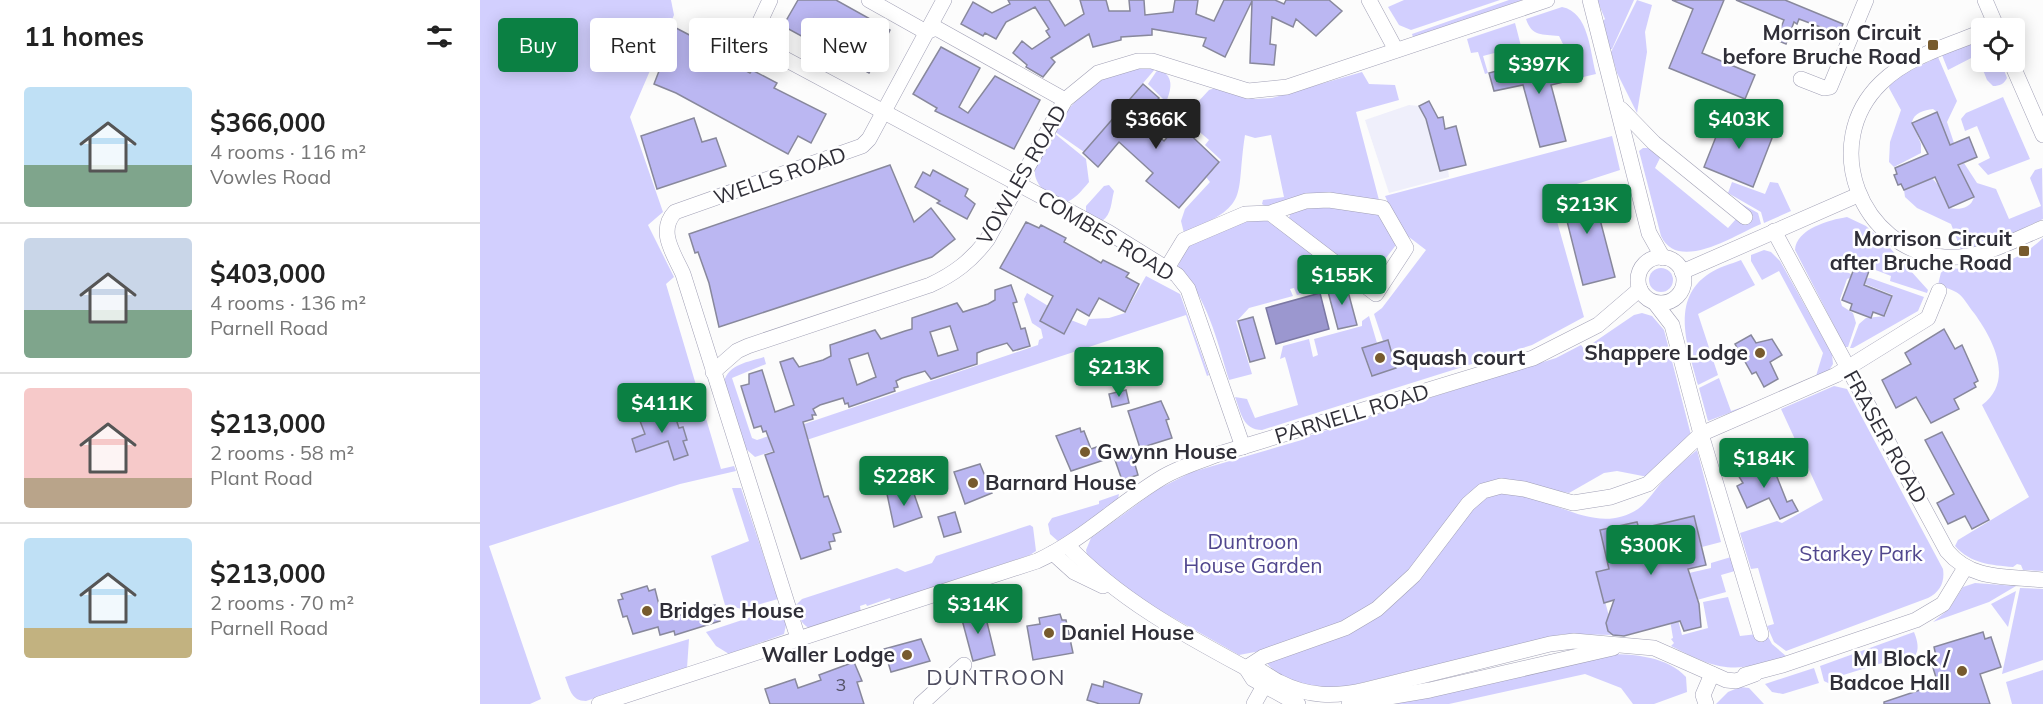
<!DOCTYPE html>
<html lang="en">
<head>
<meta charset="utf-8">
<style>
  body { margin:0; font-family:Mulish,sans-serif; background:#f6f6f6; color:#222; height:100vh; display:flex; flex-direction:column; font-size:22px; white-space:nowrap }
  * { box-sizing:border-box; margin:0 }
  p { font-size:20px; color:#767676 }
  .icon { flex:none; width:33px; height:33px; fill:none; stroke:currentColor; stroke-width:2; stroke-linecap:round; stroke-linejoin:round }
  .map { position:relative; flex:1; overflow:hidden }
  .details { display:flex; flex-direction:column; background:#fff; width:480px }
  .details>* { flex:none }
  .hud { position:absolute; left:18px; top:18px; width:570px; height:54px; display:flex; gap:12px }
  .tools { position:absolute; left:1491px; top:18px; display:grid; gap:12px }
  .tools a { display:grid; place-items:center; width:54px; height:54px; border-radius:6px; background:#fff; box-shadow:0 3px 15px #0003; font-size:30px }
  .price { position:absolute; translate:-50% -51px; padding:0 14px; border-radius:6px; background:#0b8043; color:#fff; font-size:20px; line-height:39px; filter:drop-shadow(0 2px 3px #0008) }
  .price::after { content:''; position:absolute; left:50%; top:36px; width:18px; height:14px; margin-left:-9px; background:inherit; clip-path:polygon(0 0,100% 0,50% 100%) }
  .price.selected { background:#222; color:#fff }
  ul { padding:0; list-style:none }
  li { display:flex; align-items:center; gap:18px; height:150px; padding:0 24px }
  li+li { border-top:2px solid #e0e0e0 }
  li span { display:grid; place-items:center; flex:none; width:168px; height:120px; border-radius:6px; color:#555 }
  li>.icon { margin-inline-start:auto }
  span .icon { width:72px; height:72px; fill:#fffc; stroke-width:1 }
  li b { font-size:26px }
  h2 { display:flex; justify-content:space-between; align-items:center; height:72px; padding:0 24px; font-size:26px }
  .tag { padding:0 21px; border-radius:6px; background:#fff; box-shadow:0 3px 15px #0003; font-size:21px; line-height:54px }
  .tag.selected { background:#0b8043; color:#fff }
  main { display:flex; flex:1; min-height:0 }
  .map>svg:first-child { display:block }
  .built { fill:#efeffb }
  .green { fill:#d2cffe }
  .water { fill:#9b97cf; stroke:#7b78a2; stroke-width:1.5 }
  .building { fill:#bbb7f2; stroke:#88889c; stroke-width:1.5; fill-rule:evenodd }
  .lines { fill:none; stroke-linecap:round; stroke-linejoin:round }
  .minor-casing { stroke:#a1a0b5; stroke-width:16 }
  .minor { stroke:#fff; stroke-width:15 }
  .poi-dot { fill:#775b2e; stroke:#fff; stroke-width:2 }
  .labels { text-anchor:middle; stroke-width:5; stroke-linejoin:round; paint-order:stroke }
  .number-label { font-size:18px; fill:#535166 }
  .poi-label { font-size:21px; font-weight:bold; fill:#302f38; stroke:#fff; text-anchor:end }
  .street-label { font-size:21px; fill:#302f38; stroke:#fff }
  .park-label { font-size:21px; fill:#51478e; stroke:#fff }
  .neighbourhood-label { font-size:22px; letter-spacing:1.5px; fill:#4e4d60; stroke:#fff }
</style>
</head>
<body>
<main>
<section class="details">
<h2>11 homes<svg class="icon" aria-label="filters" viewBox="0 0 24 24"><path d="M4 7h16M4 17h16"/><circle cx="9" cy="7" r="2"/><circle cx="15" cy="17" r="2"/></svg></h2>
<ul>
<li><span style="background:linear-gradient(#bfe0f5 65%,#7fa58c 0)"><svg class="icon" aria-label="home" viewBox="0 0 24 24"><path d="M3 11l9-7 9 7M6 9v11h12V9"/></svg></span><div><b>$366,000</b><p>4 rooms · 116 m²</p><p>Vowles Road</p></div></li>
<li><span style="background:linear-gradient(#c9d6e8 60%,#7fa58c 0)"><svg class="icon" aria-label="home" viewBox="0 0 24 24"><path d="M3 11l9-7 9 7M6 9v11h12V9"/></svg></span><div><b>$403,000</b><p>4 rooms · 136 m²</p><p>Parnell Road</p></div></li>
<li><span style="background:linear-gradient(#f6c9c9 75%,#b9a48a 0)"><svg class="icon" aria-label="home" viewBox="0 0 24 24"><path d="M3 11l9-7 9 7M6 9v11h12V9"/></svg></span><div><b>$213,000</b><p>2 rooms · 58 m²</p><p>Plant Road</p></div></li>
<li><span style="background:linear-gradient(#bfe0f5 75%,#c2b280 0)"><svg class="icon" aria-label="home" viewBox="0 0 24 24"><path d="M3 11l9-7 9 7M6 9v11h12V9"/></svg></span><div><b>$213,000</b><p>2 rooms · 70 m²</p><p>Parnell Road</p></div></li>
</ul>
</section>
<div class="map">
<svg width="1563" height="704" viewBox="0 0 1563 704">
  <rect width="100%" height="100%" fill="#fcfcfc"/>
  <!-- built -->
  <polygon class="built" points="949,101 958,118 963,117 965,129 976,126 985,165 968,169 969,177 909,193 885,120 929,105 939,106"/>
  <!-- green -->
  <g class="green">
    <polygon points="0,0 191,0 194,15 150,117 183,212 168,225 194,277 186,284 241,469 254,466 256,471 200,484 9,546 61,699 50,704 0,704"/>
    <polygon points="924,0 1020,0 931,30 919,25 908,7"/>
    <polygon points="1029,0 1043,0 933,37 932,34"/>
    <polygon points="1117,0 1154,0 1132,49 1130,49 1123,21 1125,19"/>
    <polygon points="1157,0 1172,5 1165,32 1167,52 1157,113 1137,73 1131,52"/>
    <path d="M 1082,7 C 1109,12 1110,52 1116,74 L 1099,78 L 1089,45 L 1084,46 L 1079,36 C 1062,34 1052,37 1046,19 Z"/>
    <polygon points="1035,23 1041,46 1003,56 1008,73 1005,74 998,52 991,53 987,39"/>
    <path d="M 1502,40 L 1502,62 L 1521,62 L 1527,78 C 1524,84 1520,86 1513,86 L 1507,80 L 1497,55 L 1468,70 L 1462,55 Z"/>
    <path d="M 1458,57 L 1477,101 L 1467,122 L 1474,143 L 1470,145 L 1457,112 L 1453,109 C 1444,110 1434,113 1432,122 L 1441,144 L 1441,153 L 1414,167 L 1409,162 L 1410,142 L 1421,110 L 1409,88 L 1411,80 Z"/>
    <path d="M 676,68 L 604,152 L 574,131 C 594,95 631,62 676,68 Z"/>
    <path d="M 678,69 C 694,75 692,88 686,102 L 668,84 Z"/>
    <path d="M 882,72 L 889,84 L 915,85 L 919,100 L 876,112 L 899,200 L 785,206 L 782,204 L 783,200 L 804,197 L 791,135 L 775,138 L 765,135 C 755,199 772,204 704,233 L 701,221 L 705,209 L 730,182 L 726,177 L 741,160 L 725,145 L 729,140 L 703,118 L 729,90 L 735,88 L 775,99 L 792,98 Z"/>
    <polygon points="1523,97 1550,159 1508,175 1498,164 1510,158 1497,126 1485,131 1481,119 1486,113"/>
    <path d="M 574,133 L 606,159 L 609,182 C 604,188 596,198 589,201 C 576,206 553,185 555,171 C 556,158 568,144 574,133 Z"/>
    <path d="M 1132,136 L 1140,170 L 1069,193 L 1104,317 L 1052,345 L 782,430 C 763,430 761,413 755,397 L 767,399 L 775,418 L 818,405 L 807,364 L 805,357 L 800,359 L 803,346 L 829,339 L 833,357 L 838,355 L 834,339 L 882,326 L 882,321 L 889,316 L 897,343 L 882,349 L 891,376 L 916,368 L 908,340 L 903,341 L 894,314 L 902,308 L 946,250 L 921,231 L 905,196 Z"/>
    <path d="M 1163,148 L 1168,148 L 1180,158 L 1175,168 L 1248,228 L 1256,219 L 1251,198 L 1278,213 L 1281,224 C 1255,235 1198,273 1181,236 L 1159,151 Z"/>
    <path d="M 1484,163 L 1497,183 L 1516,189 L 1529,219 L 1561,206 L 1550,178 L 1555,170 L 1562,168 L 1563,219 L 1509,245 L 1481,250 L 1471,224 L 1437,208 L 1425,197 L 1424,190 L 1452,178 L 1459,186 L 1469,208 C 1478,210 1491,209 1494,197 L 1479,166 Z"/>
    <polygon points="1252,182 1285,194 1290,182 1298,183 1311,211 1284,223 1281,212 1248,193"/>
    <path d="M 629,185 L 634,191 C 631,202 632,214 622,221 L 606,214 L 606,206 L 624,186 Z"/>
    <polygon points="852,204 900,211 916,245 893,275 884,275 808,220 812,210"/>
    <path d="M 782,216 L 862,272 L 866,283 L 817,295 L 814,288 L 810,289 L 813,296 L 769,308 L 756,322 L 772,374 L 749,380 C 736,337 728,300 698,266 L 708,245 L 722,236 Z"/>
    <path d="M 1367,217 L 1386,226 L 1410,248 L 1448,290 L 1447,293 L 1410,281 L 1411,276 L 1365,258 L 1361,269 L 1375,276 L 1367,279 L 1360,299 L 1362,306 L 1373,313 L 1376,323 L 1368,347 L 1365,347 L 1315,250 C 1316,229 1349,220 1367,217 Z"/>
    <path d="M 1563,238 L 1563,571 L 1543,570 L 1541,565 L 1537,564 L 1533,567 C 1511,565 1491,564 1475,546 L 1478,540 L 1549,497 L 1502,405 C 1535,381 1513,339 1494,313 C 1489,307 1485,299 1479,294 C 1474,290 1464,287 1458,285 L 1462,268 C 1502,271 1532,267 1563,238 Z"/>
    <polygon points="1284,250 1291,252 1300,261 1352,354 1353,364 1348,372 1280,401 1336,376 1343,353 1299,271 1282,280 1271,261 1271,255"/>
    <path d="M 1261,260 L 1275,285 L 1218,314 L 1238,375 L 1218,385 C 1208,347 1189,299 1230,273 C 1239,267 1251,264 1261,260 Z"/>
    <circle cx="1181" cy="280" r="12"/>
    <path d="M 666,276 L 700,294 L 729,375 L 727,376 L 706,315 L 275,457 L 266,449 L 244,382 C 248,364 269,362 284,357 L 286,364 L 252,378 L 272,438 L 277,440 L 558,345 L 559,340 L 563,338 L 561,329 L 552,323 L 544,299 L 547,293 L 591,320 L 606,326 L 609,319 L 629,318 L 645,313 Z"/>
    <polygon points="1390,278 1444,297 1438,311 1373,348 1370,348 1379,324 1386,318 1405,316 1413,295 1380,282 1381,279"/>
    <polygon points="1162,313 1172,316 1184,330 1212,439 1168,477 1137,471 1124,473 1089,493 1018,480 950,547 901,601 880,615 796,648 759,655 653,595 608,560 606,550 611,538 678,489 712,472 825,439 825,437 1076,358 1101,345 1104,349 1154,315"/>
    <polygon points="1239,378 1251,411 1278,402 1228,421 1219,388"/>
    <path d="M 1354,386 L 1367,389 L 1377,408 L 1463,569 C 1465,582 1460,592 1448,598 L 1306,651 L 1294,642 L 1287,626 L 1294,624 L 1278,568 L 1271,569 L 1260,533 L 1297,521 L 1302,523 L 1343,500 L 1301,409 Z"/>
    <path d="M 1217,450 L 1241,542 L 1222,547 L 1214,516 L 1176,525 L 1183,551 L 1165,556 L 1157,522 L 1120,530 L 1129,569 L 1117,572 L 1129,616 L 1128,631 L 1135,635 L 1083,634 L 856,689 C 832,686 802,683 786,662 L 880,624 L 1007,495 C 1062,483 1109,541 1158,509 C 1169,501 1176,487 1186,478 C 1195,468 1206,459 1217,450 Z"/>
    <polygon points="252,488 261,488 298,599 262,609 245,605 231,556 269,541"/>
    <polygon points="639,494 638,499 579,542 570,534 568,524 572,518 619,504 619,501"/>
    <path d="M 550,525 L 553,527 L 556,551 L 550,555 L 411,601 L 410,598 L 387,606 L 386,604 L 380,606 L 381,612 L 329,628 C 320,623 318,615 316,605 L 322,599 L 417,568 L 425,572 L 452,563 L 456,556 Z"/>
    <polygon points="1251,557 1255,571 1241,575 1246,592 1217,600 1209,573 1231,568 1231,563"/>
    <polygon points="1495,583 1536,586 1509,602 1453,622 1469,609 1483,587"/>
    <polygon points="1540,588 1563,589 1563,660 1522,674"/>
    <polygon points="1536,591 1528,627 1511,604"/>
    <path d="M 1248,597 L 1260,636 L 1286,633 L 1292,644 L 1306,656 C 1255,674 1239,671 1191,646 L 1194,643 L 1191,639 L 1193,638 L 1189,614 L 1196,612 L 1202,635 L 1228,628 L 1223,602 Z"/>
    <polygon points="301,607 306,625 304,634 249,654 236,646 226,632"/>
    <path d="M 1434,632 C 1438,642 1441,654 1430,660 L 1425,656 L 1360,676 L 1354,686 L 1344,681 L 1340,666 Z"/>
    <path d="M 209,639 L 207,668 L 106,701 C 91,701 90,689 85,677 Z"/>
    <path d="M 1129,654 C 1155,654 1188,657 1206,677 L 1207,692 L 1174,704 L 1153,704 L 1141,688 L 1105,674 L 969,704 L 915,704 L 914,702 Z"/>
    <polygon points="1334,668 1339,683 1303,694 1292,692 1285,684"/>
    <polygon points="1563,670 1563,704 1532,704 1526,682"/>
    <polygon points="1260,687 1269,688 1284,704 1236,704 1248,692"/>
  </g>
  <!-- water -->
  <polygon class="water" points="840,293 849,329 796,344 786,308"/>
  <!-- building -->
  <g class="building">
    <polygon points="318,0 356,0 410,30 389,73 303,26"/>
    <polygon points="528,0 569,0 585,26 604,14 600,0 626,0 629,11 650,11 649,0 664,0 665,15 693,12 695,0 718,0 716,14 734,21 744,0 795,0 804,4 806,0 849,0 862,11 836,36 816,19 813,27 792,17 790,44 796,45 794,65 770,63 772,1 745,57 723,46 726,38 672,29 672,35 641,37 641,40 613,47 609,34 571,58 575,62 563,77 546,67 547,65 533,53 542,41 552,49 570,37 566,31 569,29 555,7 526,22 516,39 505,33 503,36 481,24 493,2 512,13 530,4"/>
    <polygon points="1192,0 1244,0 1222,53 1275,75 1265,99 1189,68 1213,9"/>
    <polygon points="1256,0 1305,0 1363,24 1359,34 1319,19 1317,24 1314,22 1306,44 1296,40 1304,20"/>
    <polygon points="196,28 221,41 234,50 232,53 270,73 272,70 297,83 294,88 346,114 331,143 318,136 308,154 196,93 174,84 184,58 181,56"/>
    <polygon points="461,47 500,68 479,107 488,113 515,76 560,100 534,149 455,111 457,108 433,94"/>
    <polygon points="1090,57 1096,79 1071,85 1086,141 1060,147 1043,85 1014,91 1009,73 1039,65 1040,70"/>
    <polygon points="663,84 679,98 660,120 684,141 699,124 739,162 699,208 666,181 673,173 639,142 618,167 603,153"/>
    <polygon points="949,101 958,118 963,117 965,129 976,126 986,165 960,171 946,119 939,106"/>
    <polygon points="1457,112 1470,145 1489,137 1497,157 1478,165 1494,197 1469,208 1455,177 1424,190 1421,184 1418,185 1414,175 1417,174 1415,168 1448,154 1432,123"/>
    <polygon points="1245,114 1294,133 1273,187 1224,167"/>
    <polygon points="214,118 222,142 236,138 246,166 177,189 161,136"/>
    <polygon points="410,165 434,222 451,208 475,239 452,257 239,327 229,283 218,252 215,253 209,234"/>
    <polygon points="453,170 488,189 485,196 495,204 487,219 457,203 460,201 435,187 443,172 450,176"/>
    <polygon points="1111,185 1135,277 1103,285 1080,193"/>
    <polygon points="546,222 559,228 561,225 586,238 584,242 611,257 621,263 623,260 649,273 646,277 659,284 645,312 619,298 609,316 597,309 584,334 560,321 573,296 520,268"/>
    <polygon points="1375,266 1389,271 1384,285 1412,296 1404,316 1393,312 1391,318 1370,310 1372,304 1362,300"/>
    <polygon points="866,284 877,325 858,329 847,288"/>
    <path d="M 531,285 L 537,302 L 533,303 L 541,329 L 545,328 L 550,346 L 533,351 L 527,343 L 504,350 L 497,353 L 497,364 L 451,379 L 445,371 L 422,378 L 416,381 L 418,387 L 414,388 L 415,391 L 369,407 L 368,403 L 365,404 L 363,398 L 340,405 L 333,409 L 336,415 L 332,415 L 333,419 L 323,422 L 344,497 L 348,496 L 361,532 L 353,534 L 355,541 L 349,542 L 351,549 L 321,559 L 285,455 L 294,452 L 286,431 L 283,432 L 281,426 L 274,428 L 261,386 L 269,384 L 269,374 L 282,370 L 295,412 L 314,405 L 300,362 L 313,358 L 319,367 L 343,360 L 351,356 L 350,345 L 395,330 L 401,339 L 425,331 L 432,329 L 432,318 L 477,303 L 483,312 L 508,304 L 515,300 L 515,290 ZM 470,326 L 478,350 L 458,356 L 450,332 ZM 388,353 L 396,377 L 377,385 L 369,359 Z"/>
    <polygon points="773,317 785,358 770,362 758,321"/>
    <polygon points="1464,329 1475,349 1482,345 1498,381 1494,383 1496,387 1474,399 1479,409 1451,423 1436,397 1416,408 1402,380 1431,364 1425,353"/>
    <polygon points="1271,335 1276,343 1292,339 1302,355 1290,362 1298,379 1284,387 1276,372 1272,374 1255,344"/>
    <polygon points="908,340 916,368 892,376 882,348"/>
    <polygon points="646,390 649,403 632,407 629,394"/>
    <polygon points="681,401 689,419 686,420 692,438 660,448 648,411"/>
    <polygon points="192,407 199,428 203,427 207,440 203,441 208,455 194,460 188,441 156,452 152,439 165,434 160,421"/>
    <polygon points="600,428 601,432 604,431 611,449 625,444 630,458 591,471 576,436"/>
    <polygon points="1462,432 1509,520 1492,529 1485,516 1468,524 1457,503 1474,494 1445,440"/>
    <polygon points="652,454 658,475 642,480 635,460"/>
    <polygon points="1277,462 1285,465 1291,462 1307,502 1312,500 1318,511 1300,519 1289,498 1267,508 1257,486 1263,483 1258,475"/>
    <polygon points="500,464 512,493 485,504 474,472"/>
    <polygon points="426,488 432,488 442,517 414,527 407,494"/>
    <polygon points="475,512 481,532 464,537 458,517"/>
    <polygon points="1214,516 1226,565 1208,569 1219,604 1221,627 1204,631 1200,621 1144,636 1133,635 1128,631 1126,623 1134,600 1124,603 1116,572 1129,569 1120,530 1157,522 1159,529"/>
    <polygon points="167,586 169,591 175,589 179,605 189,602 194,617 235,605 240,621 195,635 194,631 180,635 178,627 153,634 147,616 143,617 138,600 143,599 141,594"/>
    <polygon points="504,610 515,655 493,661 481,616"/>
    <polygon points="580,614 582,620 586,620 593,653 553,660 547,626 560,624 559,618"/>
    <polygon points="1503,632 1505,639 1511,637 1521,667 1500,674 1510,704 1404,704 1404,702 1458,684 1450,658 1456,656 1454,647"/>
    <polygon points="441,639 450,661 411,672 404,649"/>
    <polygon points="374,662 382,681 377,682 384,704 290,704 285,689 315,679 318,688 341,680 339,675"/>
    <polygon points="624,681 662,694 659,704 620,704 607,700 612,684 623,687"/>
  </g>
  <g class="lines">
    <defs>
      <g id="minor">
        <polyline points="290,0 276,30 280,42 292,52 628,232 697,275 708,289 763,447"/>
        <polyline points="389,0 446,32 456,28 585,100"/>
        <polyline points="889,0 916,50"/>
        <polyline points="1110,0 1169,233 1183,258"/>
        <polyline points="1505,0 1517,28"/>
        <path d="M 1502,32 C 1467,46 1427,57 1401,83 C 1339,143 1380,250 1464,257 C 1499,260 1532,241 1563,228"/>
        <polyline points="1531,62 1563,135"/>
        <polyline points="1321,79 1344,88 1350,87 1386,0"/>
        <polyline points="1141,109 1174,143 1265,217"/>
        <path d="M 1294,231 L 1467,551 C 1492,581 1527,576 1563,580"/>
        <circle cx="1181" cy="280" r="23"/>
        <polyline points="687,268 704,240 765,214 790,213 826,201 849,200 903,208 926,248 896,294 790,213"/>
        <polyline points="1202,272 1378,195"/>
        <polyline points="1175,303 1192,325 1221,434 1281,634"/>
        <path d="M 233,372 L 257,351 L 268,346 L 450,285 C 474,274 491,261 507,240 L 585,100 L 618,73 L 658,61 L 672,61 L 768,91 L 807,87 L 1067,0"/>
        <path d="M 587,545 C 638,599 701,633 766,668 C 780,667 788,677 799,682 C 828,697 855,697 885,690 L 1070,644 L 1094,641 L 1174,648 L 1246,680 L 1256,681 L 1275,674"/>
        <polyline points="573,553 594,572 623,586"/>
        <path d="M 318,638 L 203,274 C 194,254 177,231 195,212 L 382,146 L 389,139 L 464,0"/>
        <polyline points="766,668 783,657 865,628 897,609 934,575 988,504 1003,491 1021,486 1044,489 1093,503 1131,497 1168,484 1221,434 1356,375 1448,318 1459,291"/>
        <polyline points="766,668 773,679 818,704"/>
        <polyline points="1265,675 1303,665 1436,620 1463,604 1485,568"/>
        <path d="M 119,704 L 557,561 C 603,540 639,503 683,477 C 700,467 720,461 739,454 L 1053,358 L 1118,325 L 1160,289"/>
        <polyline points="441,704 484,665"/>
        <polyline points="774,704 784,686"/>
        <polyline points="869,704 950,690 1133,648"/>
        <polyline points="1226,704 1223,695 1232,674"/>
      </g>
    </defs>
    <!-- minor casing -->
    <use href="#minor" class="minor-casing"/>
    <!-- minor -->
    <use href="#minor" class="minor"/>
  </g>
  <!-- markers -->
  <g class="poi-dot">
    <rect x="1447" y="39" width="12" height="12" rx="3"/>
    <rect x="1538" y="245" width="12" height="12" rx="3"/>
    <circle cx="1280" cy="353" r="6"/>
    <circle cx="900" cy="358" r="6"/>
    <circle cx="605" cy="452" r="6"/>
    <circle cx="493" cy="483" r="6"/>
    <circle cx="167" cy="611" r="6"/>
    <circle cx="569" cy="633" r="6"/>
    <circle cx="427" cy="655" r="6"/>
    <circle cx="1482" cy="671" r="6"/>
  </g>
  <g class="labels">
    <!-- number labels -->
    <g class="number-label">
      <text x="361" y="691">3</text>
    </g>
    <!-- poi labels -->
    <g class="poi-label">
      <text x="1441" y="40">Morrison Circuit<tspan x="1441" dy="24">before Bruche Road</tspan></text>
      <text x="1532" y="246">Morrison Circuit<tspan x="1532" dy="24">after Bruche Road</tspan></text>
      <text x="1268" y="360">Shappere Lodge</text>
      <text x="912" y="365" text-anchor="start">Squash court</text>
      <text x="617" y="459" text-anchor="start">Gwynn House</text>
      <text x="505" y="490" text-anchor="start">Barnard House</text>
      <text x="179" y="618" text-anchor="start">Bridges House</text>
      <text x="581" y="640" text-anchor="start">Daniel House</text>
      <text x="415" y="662">Waller Lodge</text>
      <text x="1470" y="666">MI Block /<tspan x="1470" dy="24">Badcoe Hall</tspan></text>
    </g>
    <!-- street labels -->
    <g class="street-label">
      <text transform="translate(542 175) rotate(-60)" y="7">VOWLES ROAD</text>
      <text transform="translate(300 176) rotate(-19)" y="7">WELLS ROAD</text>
      <text transform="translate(626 236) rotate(31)" y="7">COMBES ROAD</text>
      <text transform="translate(872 414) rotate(-17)" y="7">PARNELL ROAD</text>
      <text transform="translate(1405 437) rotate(61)" y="7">FRASER ROAD</text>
    </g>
    <!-- park labels -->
    <g class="park-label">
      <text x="773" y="549">Duntroon<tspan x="773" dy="24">House Garden</tspan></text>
      <text x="1381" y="561">Starkey Park</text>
    </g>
    <!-- neighbourhood labels -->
    <g class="neighbourhood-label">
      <text x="516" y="685">DUNTROON</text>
    </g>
  </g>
</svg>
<div class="tools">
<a><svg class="icon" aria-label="locate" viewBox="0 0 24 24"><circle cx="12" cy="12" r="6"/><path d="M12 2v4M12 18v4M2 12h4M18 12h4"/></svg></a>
</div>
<b class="price" style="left:1059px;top:95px">$397K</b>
<b class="price selected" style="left:676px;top:150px">$366K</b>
<b class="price" style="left:1259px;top:150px">$403K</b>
<b class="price" style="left:1107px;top:235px">$213K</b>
<b class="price" style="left:862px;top:306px">$155K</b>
<b class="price" style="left:639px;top:398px">$213K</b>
<b class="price" style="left:182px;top:434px">$411K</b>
<b class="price" style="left:1284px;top:489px">$184K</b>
<b class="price" style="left:424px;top:507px">$228K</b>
<b class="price" style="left:1171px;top:576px">$300K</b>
<b class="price" style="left:498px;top:635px">$314K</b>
<div class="hud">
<a class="tag selected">Buy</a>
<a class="tag">Rent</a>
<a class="tag">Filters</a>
<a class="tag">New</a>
</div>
</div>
</main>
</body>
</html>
